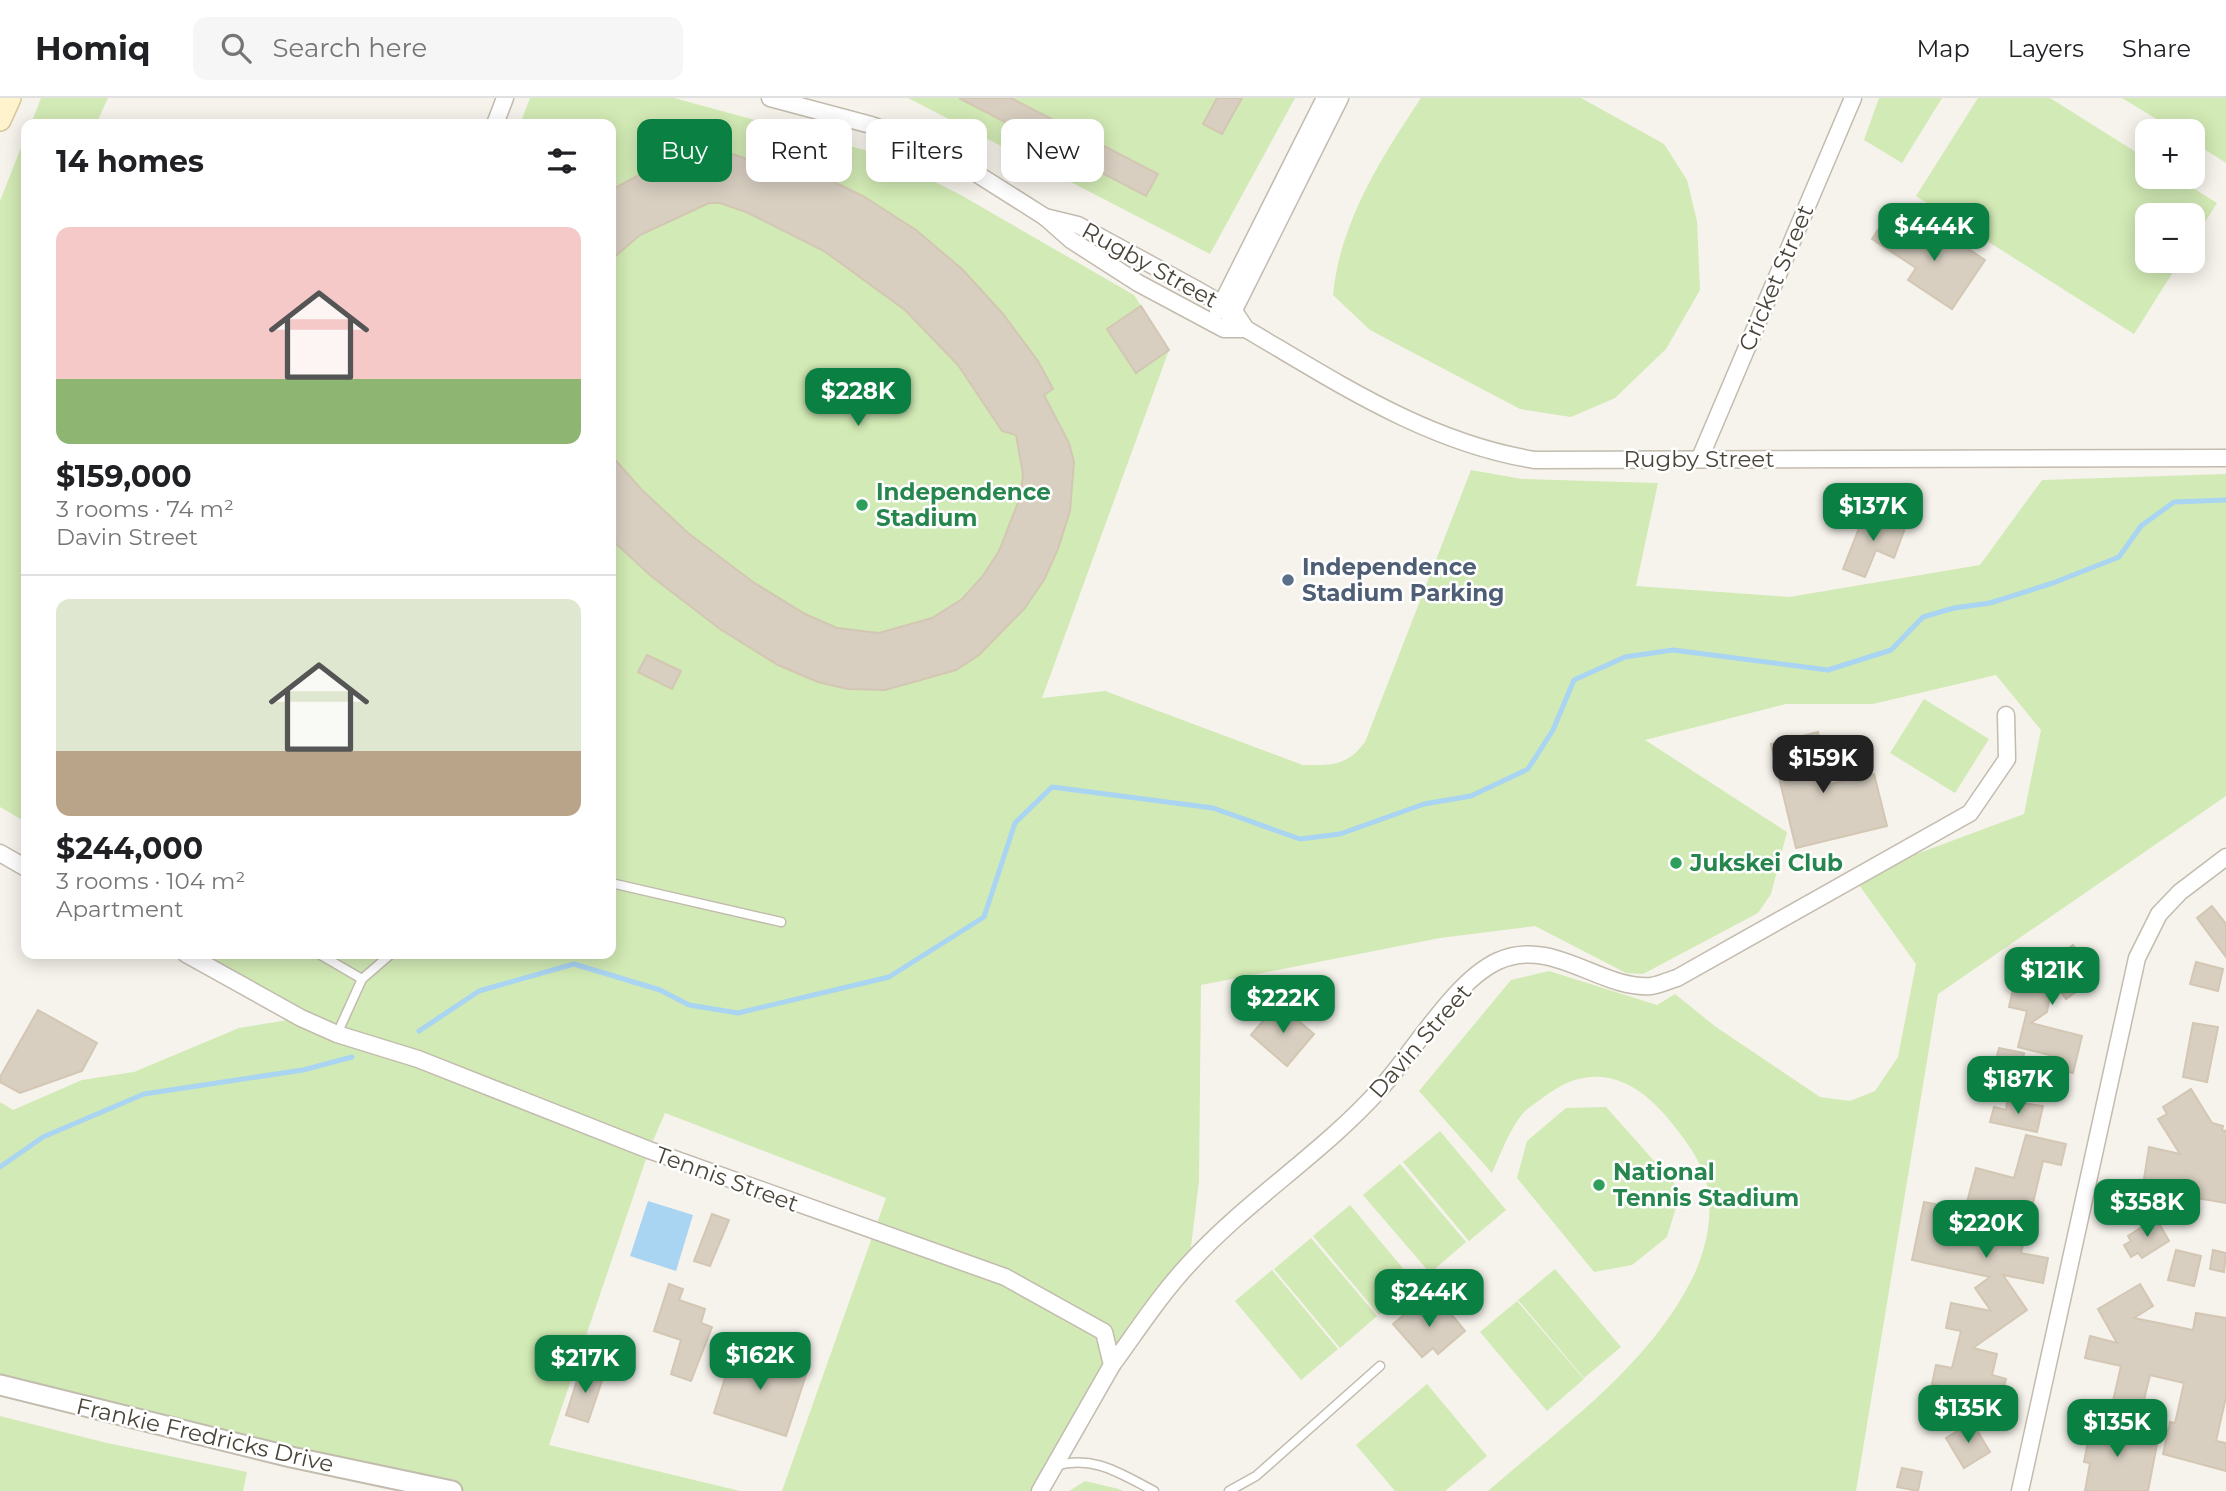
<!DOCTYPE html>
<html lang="en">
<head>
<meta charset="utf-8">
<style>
  body { margin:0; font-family:Montserrat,sans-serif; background:#f6f6f6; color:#202124; height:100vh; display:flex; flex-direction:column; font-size:26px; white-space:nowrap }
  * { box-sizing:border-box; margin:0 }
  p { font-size:23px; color:#757577 }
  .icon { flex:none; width:38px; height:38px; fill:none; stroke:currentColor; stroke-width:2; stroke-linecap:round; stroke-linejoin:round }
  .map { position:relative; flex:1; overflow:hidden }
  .side { position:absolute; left:21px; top:21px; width:595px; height:840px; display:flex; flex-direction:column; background:#fff; border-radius:14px; box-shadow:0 4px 18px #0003 }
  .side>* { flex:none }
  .hud { position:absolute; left:637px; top:21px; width:665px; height:63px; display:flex; gap:14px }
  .controls { position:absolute; left:2135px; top:21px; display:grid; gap:14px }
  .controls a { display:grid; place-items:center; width:70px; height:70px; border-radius:14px; background:#fff; box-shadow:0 4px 18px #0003; font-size:35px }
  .price { position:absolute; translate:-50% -60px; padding:0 16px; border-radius:14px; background:#0b8043; color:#fff; font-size:23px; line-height:46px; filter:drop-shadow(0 2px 4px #0008) }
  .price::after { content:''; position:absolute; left:50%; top:42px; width:21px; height:16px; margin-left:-10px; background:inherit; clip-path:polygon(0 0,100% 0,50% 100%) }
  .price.active { background:#222; color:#fff }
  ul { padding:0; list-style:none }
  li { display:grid; align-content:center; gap:14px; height:371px; padding:0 35px }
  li+li { border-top:2px solid #e0e0e0 }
  li span { display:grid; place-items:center; height:217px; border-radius:14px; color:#555 }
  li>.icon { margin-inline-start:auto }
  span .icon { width:126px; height:126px; fill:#fffc; stroke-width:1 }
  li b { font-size:30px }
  h2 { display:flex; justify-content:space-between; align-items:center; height:84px; padding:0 35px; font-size:30px }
  .tag { padding:0 24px; border-radius:14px; background:#fff; box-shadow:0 4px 18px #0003; font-size:24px; line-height:63px }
  .tag.active { background:#0b8043; color:#fff }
  header { display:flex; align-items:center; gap:42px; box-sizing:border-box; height:98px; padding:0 35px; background:#fff; border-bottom:2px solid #e0e0e0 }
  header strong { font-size:33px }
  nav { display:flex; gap:38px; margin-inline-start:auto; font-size:24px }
  .search { width:490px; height:63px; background:#f6f6f6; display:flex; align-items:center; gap:18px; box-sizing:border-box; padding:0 24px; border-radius:14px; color:#757577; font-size:26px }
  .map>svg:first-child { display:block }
  .green { fill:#d2eab5 }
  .water { fill:#a9d4f2 }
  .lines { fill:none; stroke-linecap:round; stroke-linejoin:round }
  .stream { stroke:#a9d4f2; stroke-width:5 }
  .building { fill:#d8cfc1; stroke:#d3c7b4; stroke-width:2 }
  .service-casing { stroke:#c2bbae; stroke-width:11 }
  .minor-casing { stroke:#c2bbae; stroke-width:19 }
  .tertiary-casing { stroke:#c2bbae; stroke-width:23 }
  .secondary-casing { stroke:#d6c79b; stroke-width:24 }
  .service { stroke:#fff; stroke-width:8 }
  .minor { stroke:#fff; stroke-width:16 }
  .tertiary { stroke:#fff; stroke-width:19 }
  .secondary { stroke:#fff3cd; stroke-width:21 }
  .leisure-dot { fill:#2e9e5b; stroke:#fff; stroke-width:2.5 }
  .service-dot { fill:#5c6f8a; stroke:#fff; stroke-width:2.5 }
  .labels { text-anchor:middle; stroke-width:5; stroke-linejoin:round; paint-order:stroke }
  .street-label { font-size:23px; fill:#4b4439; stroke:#fff }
  .leisure-label { font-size:23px; font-weight:bold; fill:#27864d; stroke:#fff; text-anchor:start }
  .service-label { font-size:23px; font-weight:bold; fill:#4e5e75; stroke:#fff; text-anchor:start }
</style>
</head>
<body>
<header>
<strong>Homiq</strong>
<div class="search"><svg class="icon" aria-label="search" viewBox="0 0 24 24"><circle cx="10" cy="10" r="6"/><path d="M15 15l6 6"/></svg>Search here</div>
<nav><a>Map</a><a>Layers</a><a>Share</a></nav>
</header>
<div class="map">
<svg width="2226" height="1393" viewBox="0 0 2226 1393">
  <rect width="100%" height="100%" fill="#f6f3ec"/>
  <!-- green -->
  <g class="green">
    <polygon points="41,0 108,0 96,26 31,26"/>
    <path d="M 530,0 L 674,0 L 879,56 L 959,96 L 1134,197 L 1169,252 L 1042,600 L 1105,593 L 1303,667 C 1332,667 1346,669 1365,644 L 1471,372 L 1522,381 L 1658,385 L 1636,488 L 1789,499 L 1980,467 L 2042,382 L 2226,376 L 2226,698 L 1938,896 L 1856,1393 L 1488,1393 C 1560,1330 1648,1269 1692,1181 C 1705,1155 1713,1122 1708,1093 C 1705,1070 1692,1051 1678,1033 C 1643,985 1598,958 1545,998 C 1539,1003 1530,1008 1524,1014 C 1510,1030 1501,1055 1492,1075 L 1419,993 L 1511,882 L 1549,873 L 1657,907 L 1675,896 L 1716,929 L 1820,999 L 1850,1003 L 1875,993 L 1898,959 L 1916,866 L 1859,787 L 1903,761 L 2024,716 L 2041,632 L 1996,577 L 1873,606 L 1786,606 L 1645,642 L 1787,734 L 1771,796 L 1758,815 L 1643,876 L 1626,875 L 1535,828 L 1440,840 L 1201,887 L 1199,1083 L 1189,1165 L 1166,1194 L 1040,1393 L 782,1393 L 886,1100 L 665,1015 L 649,1052 L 549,1347 L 740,1393 L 463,1393 L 0,1287 L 0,1004 L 13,1012 L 82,982 L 134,974 L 239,930 L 300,920 L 186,856 L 611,856 L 611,26 L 520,26 Z"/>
    <polygon points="908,0 1295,0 1210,156"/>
    <path d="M 1421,0 L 1581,0 L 1664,46 L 1687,82 L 1697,123 L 1700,192 L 1666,251 L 1615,300 L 1571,319 L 1520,311 L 1370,232 L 1333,197 C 1340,124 1381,60 1421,0 Z"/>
    <polygon points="1879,0 1942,0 1902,65 1864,42"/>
    <polygon points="1978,0 2050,0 2147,61 2147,79 2175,79 2217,105 2193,143 2193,117 2147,117 2147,163 2180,163 2134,236 1916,98"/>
    <polygon points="2122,0 2226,0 2226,65 2193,44 2193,33 2176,33"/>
    <polygon points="26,37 26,724 0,709 0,103"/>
    <polygon points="1924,601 1989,641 1955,695 1890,655"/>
    <polygon points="1606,1009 1681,1093 1667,1139 1632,1167 1594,1174 1517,1080 1527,1043 1566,1010"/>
    <polygon points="1440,1033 1506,1112 1469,1143 1403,1064"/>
    <polygon points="1400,1066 1466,1144 1430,1175 1363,1097"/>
    <polygon points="1350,1107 1416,1186 1379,1217 1313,1138"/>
    <polygon points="1311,1140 1377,1218 1340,1250 1274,1171"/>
    <polygon points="1555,1171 1621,1249 1584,1280 1518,1202"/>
    <polygon points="1272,1172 1338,1251 1301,1282 1235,1203"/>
    <polygon points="1517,1203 1584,1281 1547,1313 1480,1234"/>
    <polygon points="1427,1286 1487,1358 1445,1393 1395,1393 1356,1347"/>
    <polygon points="0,1318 107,1345 247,1374 243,1393 0,1393"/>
    <polygon points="1085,1383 1119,1391 1123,1393 1069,1393"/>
  </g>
  <!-- water -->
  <polygon class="water" points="648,1103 693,1117 676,1173 630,1158"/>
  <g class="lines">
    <!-- stream -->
    <g class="stream">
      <polyline points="419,933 479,893 574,866 660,892 689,907 738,915 889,879 984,819 1015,725 1052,689 1213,710 1300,741 1340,736 1424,706 1471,698 1528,671 1553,632 1574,582 1625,559 1673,552 1828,572 1891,552 1923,519 1954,510 1990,505 2053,485 2119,459 2141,428 2174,404 2226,402"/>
      <polyline points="0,1069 43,1039 144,996 303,972 352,959"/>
    </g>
  </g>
  <!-- building -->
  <g class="building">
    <polygon points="959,0 1011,0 1158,76 1146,98"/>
    <polygon points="1217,0 1242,0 1222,36 1203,26"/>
    <polygon points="697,54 727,54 772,70 776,60 816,75 863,98 916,132 963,172 1003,216 1038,263 1053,291 1044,297 1069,345 1074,364 1070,413 1058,451 1044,482 1024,511 979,557 956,572 885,592 848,591 818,584 778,567 720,531 651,478 611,441 611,357 641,391 688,435 753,484 805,516 837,530 879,535 932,520 962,501 982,479 999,453 1021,397 1023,376 1016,337 1002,333 958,267 905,212 824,153 746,114 720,105 709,105 640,137 611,162 611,92 665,63"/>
    <polygon points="1884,123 1928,152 1941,133 1985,162 1952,211 1908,182 1916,170 1872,141"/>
    <polygon points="1141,208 1169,252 1136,275 1107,231"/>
    <polygon points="1865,415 1905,430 1894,460 1876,452 1865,479 1843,471"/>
    <polygon points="647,557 681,573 672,591 638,574"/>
    <polygon points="1818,634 1830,686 1874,676 1887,728 1796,750 1771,646"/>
    <polygon points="2212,808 2226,826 2226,859 2197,820"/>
    <polygon points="2073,847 2096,879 2066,901 2053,883 2047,914 2031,925 2082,938 2073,975 2058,971 2061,960 2018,949 2027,913 2009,909 2014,887 2029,890 2040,871"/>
    <polygon points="2196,864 2223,871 2218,893 2190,886"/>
    <polygon points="1278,905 1314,936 1287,968 1251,937"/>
    <polygon points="38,912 97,945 82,973 20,995 0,984 0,979"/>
    <polygon points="2193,925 2218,929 2207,984 2183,979"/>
    <polygon points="1999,950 2024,955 2019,977 1994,971"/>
    <polygon points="2191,991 2212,1025 2223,1028 2222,1032 2226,1033 2226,1105 2173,1096 2170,1106 2141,1100 2149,1049 2180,1056 2158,1021 2167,1016 2163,1009"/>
    <polygon points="2007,1003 2043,1008 2037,1034 1990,1024 1994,1009 2006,1012"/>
    <polygon points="2026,1037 2066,1046 2061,1067 2043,1063 2021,1155 2048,1160 2043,1185 2003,1177 2027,1212 1973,1250 1997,1256 1992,1277 2006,1281 2000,1303 1932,1286 1936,1267 1952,1270 1961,1233 1946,1230 1951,1205 1991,1213 1975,1190 1990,1179 1912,1162 1924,1104 1965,1112 1976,1070 2014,1080"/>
    <polygon points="712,1116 729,1122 710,1168 694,1163"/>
    <polygon points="2156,1120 2169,1143 2142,1160 2138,1155 2131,1159 2124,1147 2131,1143 2128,1138"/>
    <polygon points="2176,1152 2201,1158 2194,1188 2168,1182"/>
    <polygon points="2213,1152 2226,1155 2224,1174 2210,1171"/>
    <polygon points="669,1186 683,1191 679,1202 705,1211 701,1225 712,1229 691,1283 671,1276 681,1242 654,1233"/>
    <polygon points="2140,1186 2153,1208 2134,1220 2193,1232 2196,1215 2226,1220 2226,1299 2216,1343 2226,1345 2226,1373 2163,1356 2170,1324 2175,1325 2184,1285 2150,1277 2142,1310 2113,1303 2121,1268 2085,1260 2090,1238 2117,1245 2098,1211"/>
    <polygon points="1442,1205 1465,1233 1438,1256 1433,1250 1422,1259 1393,1226 1414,1208 1418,1214 1426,1207 1432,1214"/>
    <polygon points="734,1251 807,1274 786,1338 714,1315"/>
    <polygon points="581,1270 604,1277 588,1324 566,1317"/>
    <polygon points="2093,1318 2120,1323 2117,1338 2157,1346 2148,1393 2085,1393 2090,1365 2084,1364"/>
    <polygon points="1972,1324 1990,1354 1964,1370 1946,1340"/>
    <polygon points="1902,1370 1922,1374 1918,1393 1897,1389"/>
  </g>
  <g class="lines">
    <defs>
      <g id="service">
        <polyline points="611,785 781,824"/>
        <polyline points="319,856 362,881"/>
        <polyline points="337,936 362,881 391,856"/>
        <path d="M 1055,1368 C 1093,1356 1121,1376 1154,1393"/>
        <polyline points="1229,1393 1256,1378 1380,1268"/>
      </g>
      <g id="minor">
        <polyline points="770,0 871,27 918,44 963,67 1045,119 1071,142 1138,185 1224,231 1246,231"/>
        <polyline points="495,26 505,0"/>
        <path d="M 1045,119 L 1078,127 L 1194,190 L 1234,213 L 1246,231 C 1338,285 1428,345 1535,362 L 2226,360"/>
        <polyline points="1218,213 1325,0"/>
        <polyline points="1230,220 1340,0"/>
        <polyline points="1700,360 1853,0"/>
        <polyline points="0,755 26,770"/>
        <polyline points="186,856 301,920 337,936 418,961 649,1052 1005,1179 1104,1234 1112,1267 1040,1393"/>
        <path d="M 1112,1267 C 1137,1233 1160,1197 1189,1166 C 1247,1102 1323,1055 1380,991 C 1413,955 1454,883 1498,863 C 1552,838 1601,892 1651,888 C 1660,887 1669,882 1677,880 L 1970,715 L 2007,661 L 2006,617"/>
        <polyline points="2020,1393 2137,860 2159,816 2180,794 2226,759"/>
      </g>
      <polyline id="tertiary" points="0,1287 291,1359 452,1393"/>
      <polyline id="secondary" points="0,22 10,0"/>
    </defs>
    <!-- service casing -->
    <use href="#service" class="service-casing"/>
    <!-- minor casing -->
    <use href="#minor" class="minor-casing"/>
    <!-- tertiary casing -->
    <use href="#tertiary" class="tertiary-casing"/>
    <!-- secondary casing -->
    <use href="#secondary" class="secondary-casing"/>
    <!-- service -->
    <use href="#service" class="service"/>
    <!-- minor -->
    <use href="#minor" class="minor"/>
    <!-- tertiary -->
    <use href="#tertiary" class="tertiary"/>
    <!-- secondary -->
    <use href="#secondary" class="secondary"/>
  </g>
  <!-- markers -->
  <g class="leisure-dot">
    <circle cx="862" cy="407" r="7"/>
    <circle cx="1676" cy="765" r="7"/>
    <circle cx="1599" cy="1087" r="7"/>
  </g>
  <circle class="service-dot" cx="1288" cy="482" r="7"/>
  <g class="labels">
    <!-- street labels -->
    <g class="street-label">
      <text transform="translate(1150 167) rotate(29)" y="8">Rugby Street</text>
      <text transform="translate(1776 180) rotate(-67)" y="8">Cricket Street</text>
      <text x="1699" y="369">Rugby Street</text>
      <text transform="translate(1420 943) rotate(-49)" y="8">Davin Street</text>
      <text transform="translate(727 1081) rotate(20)" y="8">Tennis Street</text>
      <text transform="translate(205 1337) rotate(13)" y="8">Frankie Fredricks Drive</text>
    </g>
    <!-- leisure labels -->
    <g class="leisure-label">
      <text x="876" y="402">Independence<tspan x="876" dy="26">Stadium</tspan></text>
      <text x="1690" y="773">Jukskei Club</text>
      <text x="1613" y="1082">National<tspan x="1613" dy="26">Tennis Stadium</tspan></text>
    </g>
    <!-- service labels -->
    <g class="service-label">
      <text x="1302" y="477">Independence<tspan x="1302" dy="26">Stadium Parking</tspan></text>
    </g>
  </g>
</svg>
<div class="controls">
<a>+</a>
<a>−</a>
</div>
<b class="price" style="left:1934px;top:165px">$444K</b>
<b class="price" style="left:858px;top:330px">$228K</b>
<b class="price" style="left:1873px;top:445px">$137K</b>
<b class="price active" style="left:1823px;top:697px">$159K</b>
<b class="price" style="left:2052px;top:909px">$121K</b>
<b class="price" style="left:1283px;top:937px">$222K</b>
<b class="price" style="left:2018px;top:1018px">$187K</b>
<b class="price" style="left:2147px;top:1141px">$358K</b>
<b class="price" style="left:1986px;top:1162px">$220K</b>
<b class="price" style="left:1429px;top:1231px">$244K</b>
<b class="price" style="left:760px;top:1294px">$162K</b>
<b class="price" style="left:585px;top:1297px">$217K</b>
<b class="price" style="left:1968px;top:1347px">$135K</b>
<b class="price" style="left:2117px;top:1361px">$135K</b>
<div class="hud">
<a class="tag active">Buy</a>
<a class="tag">Rent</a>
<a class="tag">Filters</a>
<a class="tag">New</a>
</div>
<section class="side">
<h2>14 homes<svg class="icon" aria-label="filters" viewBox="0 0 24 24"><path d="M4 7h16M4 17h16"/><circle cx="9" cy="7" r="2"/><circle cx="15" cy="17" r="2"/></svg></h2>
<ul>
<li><span style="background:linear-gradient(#f6c9c9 70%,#8fb573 0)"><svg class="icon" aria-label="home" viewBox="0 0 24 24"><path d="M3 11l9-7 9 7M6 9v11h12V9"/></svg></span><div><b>$159,000</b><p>3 rooms · 74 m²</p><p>Davin Street</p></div></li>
<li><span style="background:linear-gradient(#dfe7d0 70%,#b9a48a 0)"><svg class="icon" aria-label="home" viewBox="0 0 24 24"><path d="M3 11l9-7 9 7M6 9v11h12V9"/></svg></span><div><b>$244,000</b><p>3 rooms · 104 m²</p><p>Apartment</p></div></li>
</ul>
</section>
</div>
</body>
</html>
